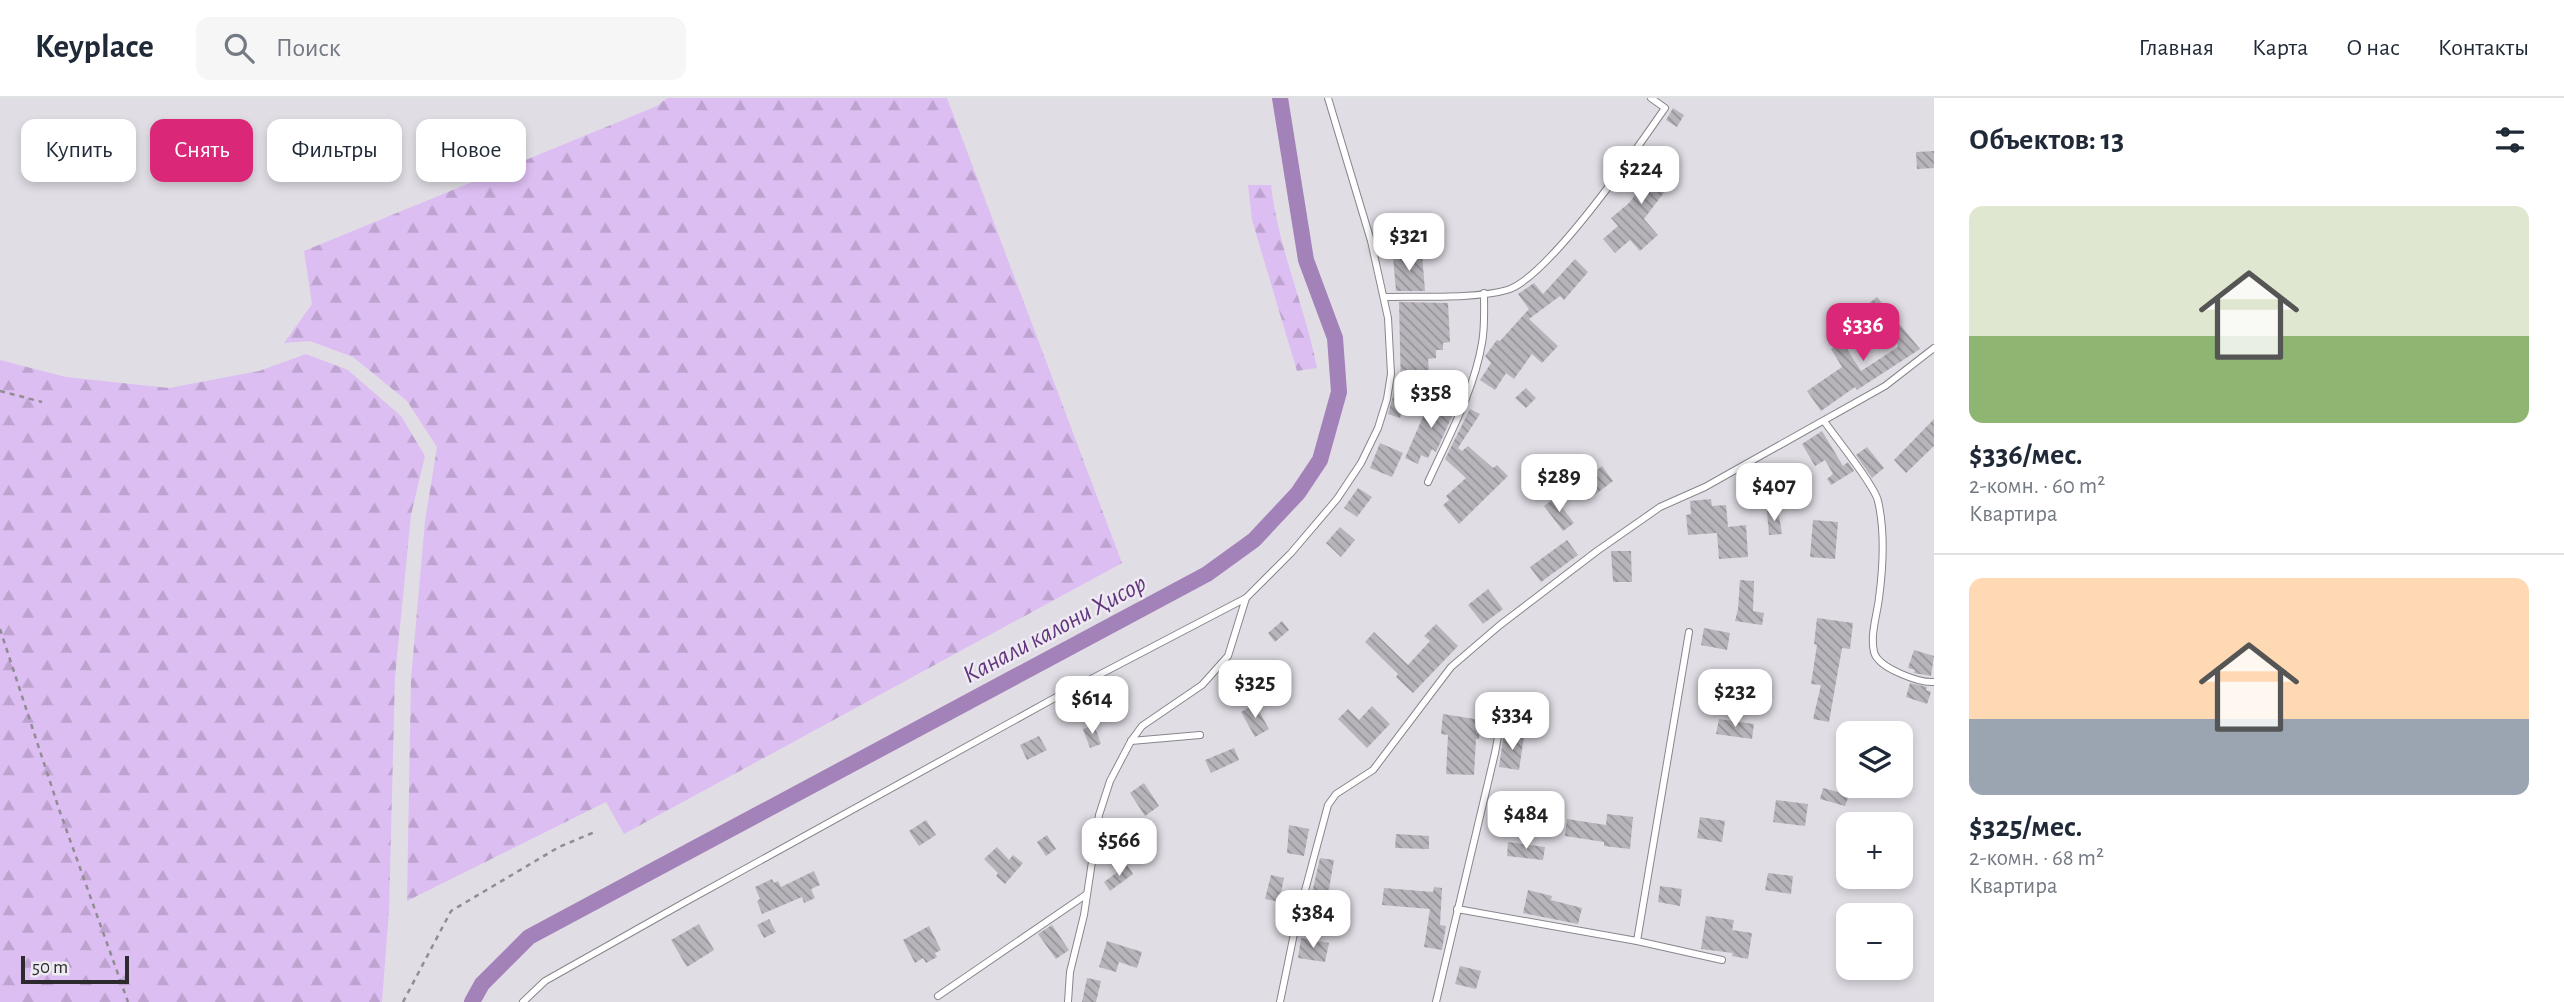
<!DOCTYPE html>
<html lang="ru">
<head>
<meta charset="utf-8">
<style>
  body { margin:0; font-family:"Alegreya Sans",sans-serif; background:#f6f6f7; color:#1f2937; height:100vh; display:flex; flex-direction:column; font-size:26px; white-space:nowrap }
  * { box-sizing:border-box; margin:0 }
  p { font-size:23px; color:#747a83 }
  .icon { flex:none; width:38px; height:38px; fill:none; stroke:currentColor; stroke-width:2; stroke-linecap:round; stroke-linejoin:round }
  .map { position:relative; flex:1; overflow:hidden }
  .sheet { display:flex; flex-direction:column; background:#fff; width:630px }
  .sheet>* { flex:none }
  .banner { position:absolute; left:21px; top:21px; width:665px; height:63px; display:flex; gap:14px }
  .buttons { position:absolute; left:1836px; top:623px; display:grid; gap:14px }
  .buttons a { display:grid; place-items:center; width:77px; height:77px; border-radius:14px; background:#fff; box-shadow:0 4px 10px #0003; font-size:35px }
  .scale { position:absolute; left:21px; bottom:18px; width:108px; box-sizing:border-box; padding-left:7px; border:4px solid #2c2a2d; border-top:0; font-size:19px; line-height:24px; white-space:nowrap; color:#2c2a2d; -webkit-text-stroke:5px #eeeaf2; paint-order:stroke }
  .price { position:absolute; translate:-50% -60px; padding:0 16px; border-radius:14px; background:#fff; color:#222; font-size:23px; line-height:46px; filter:drop-shadow(0 2px 4px #0008) }
  .price::after { content:''; position:absolute; left:50%; top:42px; width:21px; height:16px; margin-left:-10px; background:inherit; clip-path:polygon(0 0,100% 0,50% 100%) }
  .price.on { background:#db2777; color:#fff }
  ul { padding:0; list-style:none }
  li { display:grid; align-content:center; gap:14px; height:371px; padding:0 35px }
  li+li { border-top:2px solid #e0e1e3 }
  li span { display:grid; place-items:center; height:217px; border-radius:14px; color:#555 }
  li>.icon { margin-inline-start:auto }
  span .icon { width:126px; height:126px; fill:#fffc; stroke-width:1 }
  li b { font-size:30px }
  h2 { display:flex; justify-content:space-between; align-items:center; height:84px; padding:0 35px; font-size:30px }
  .pill { padding:0 24px; border-radius:14px; background:#fff; box-shadow:0 4px 10px #0003; font-size:24px; line-height:63px }
  .pill.on { background:#db2777; color:#fff }
  header { display:flex; align-items:center; gap:42px; box-sizing:border-box; height:98px; padding:0 35px; background:#fff; border-bottom:2px solid #e0e1e3 }
  header strong { font-size:33px }
  nav { display:flex; gap:38px; margin-inline-start:auto; font-size:24px }
  .search { width:490px; height:63px; background:#f6f6f7; display:flex; align-items:center; gap:18px; box-sizing:border-box; padding:0 24px; border-radius:14px; color:#747a83; font-size:26px }
  main { display:flex; flex:1; min-height:0 }
  .map>svg:first-child { display:block }
  .forest { fill:url(#forest-firs) }
  .lines { fill:none; stroke-linecap:round; stroke-linejoin:round }
  .canal { stroke:#a381b9; stroke-width:16 }
  .building { fill:url(#building-back-hatch) }
  .service-casing { stroke:#89858c; stroke-width:8 }
  .path { stroke:#908d93; stroke-width:2.5; stroke-dasharray:5 5; stroke-linecap:butt }
  .service { stroke:#fff; stroke-width:6 }
  .labels { text-anchor:middle; stroke-width:5; stroke-linejoin:round; paint-order:stroke }
  .water-label { font-size:26px; font-style:italic; fill:#62367d; stroke:#eeeaf2 }
</style>
</head>
<body>
<header>
<strong>Keyplace</strong>
<div class="search"><svg class="icon" aria-label="search" viewBox="0 0 24 24"><circle cx="10" cy="10" r="6"/><path d="M15 15l6 6"/></svg>Поиск</div>
<nav><a>Главная</a><a>Карта</a><a>О нас</a><a>Контакты</a></nav>
</header>
<main>
<div class="map">
<svg width="1934" height="904" viewBox="0 0 1934 904">
  <defs>
    <pattern id="forest-firs" width="22" height="20" patternUnits="userSpaceOnUse" patternTransform="scale(1.75)"><rect width="22" height="20" fill="#ddbef2"/><path d="M5 1l3.5 6h-7zM16 11l3.5 6h-7z" fill="#bea3d0"/></pattern>
    <pattern id="building-back-hatch" width="6" height="6" patternUnits="userSpaceOnUse" patternTransform="scale(1.75)"><rect width="6" height="6" fill="#b8b4bb"/><path d="M-1 5l2 2M0 0l6 6M5-1l2 2" fill="none" stroke="#969398"/></pattern>
  </defs>
  <rect width="100%" height="100%" fill="#e1dde5"/>
  <!-- forest -->
  <g class="forest">
    <polygon points="667,0 947,0 1122,465 624,736 606,704 407,803 411,581 425,423 437,349 407,303 353,259 310,243 284,245 312,206 304,153 657,8"/>
    <path d="M 1248,87 L 1271,87 C 1278,150 1305,208 1317,270 L 1297,273 L 1252,122 Z"/>
    <polygon points="306,256 348,272 401,318 425,358 411,417 395,579 389,812 382,904 0,904 0,262 66,279 169,290 259,273"/>
  </g>
  <g class="lines">
    <!-- canal -->
    <polyline class="canal" points="472,904 482,886 529,839 1207,476 1254,442 1298,395 1320,362 1339,294 1335,240 1306,162 1280,0"/>
  </g>
  <!-- building -->
  <g class="building">
    <polygon points="1673,10 1684,17 1677,29 1666,22"/>
    <polygon points="1650,48 1677,70 1662,90 1665,93 1644,121 1658,137 1640,153 1630,142 1615,155 1603,141 1618,128 1611,120 1629,105 1654,72 1640,63"/>
    <polygon points="1934,53 1934,70 1917,71 1916,54"/>
    <polygon points="1422,156 1425,193 1396,193 1393,159"/>
    <polygon points="1575,161 1588,174 1564,202 1560,198 1529,221 1558,248 1542,265 1532,256 1514,281 1506,275 1495,292 1480,282 1491,265 1485,258 1497,242 1500,243 1529,211 1518,196 1534,185 1543,196"/>
    <polygon points="1877,199 1920,251 1857,292 1855,289 1821,313 1807,293 1842,269 1831,251 1842,243 1861,273 1898,249 1897,244 1868,206"/>
    <polygon points="1399,204 1448,205 1450,244 1443,245 1443,252 1436,252 1436,260 1428,261 1430,288 1410,289 1400,320 1388,316 1395,291 1401,293"/>
    <polygon points="1526,290 1536,300 1526,310 1515,300"/>
    <polygon points="1432,298 1456,309 1436,354 1432,351 1428,360 1421,357 1418,366 1405,360"/>
    <polygon points="1470,311 1480,316 1458,350 1462,353 1468,348 1493,370 1497,367 1508,378 1459,426 1443,407 1449,402 1446,398 1466,380 1445,361"/>
    <polygon points="1934,321 1934,348 1906,375 1894,362"/>
    <polygon points="1822,333 1843,368 1848,364 1854,373 1831,387 1827,381 1833,376 1825,362 1815,368 1802,346"/>
    <polygon points="1380,345 1403,355 1392,379 1370,370"/>
    <polygon points="1867,349 1884,370 1872,380 1856,357"/>
    <polygon points="1602,368 1613,383 1588,402 1577,388"/>
    <polygon points="1358,390 1372,399 1357,419 1344,410"/>
    <polygon points="1555,400 1574,425 1563,433 1544,408"/>
    <polygon points="1711,401 1712,408 1726,407 1728,429 1746,427 1748,459 1719,461 1717,435 1688,437 1686,417 1691,416 1690,403"/>
    <polygon points="1778,411 1782,436 1769,437 1767,413"/>
    <polygon points="1813,422 1838,424 1835,461 1810,459"/>
    <polygon points="1340,429 1355,442 1341,459 1326,445"/>
    <polygon points="1567,442 1578,457 1541,484 1530,469"/>
    <polygon points="1611,453 1631,453 1632,484 1613,484"/>
    <polygon points="1740,482 1754,483 1753,513 1764,515 1762,527 1735,523 1738,511"/>
    <polygon points="1488,491 1503,511 1483,526 1468,507"/>
    <polygon points="1817,520 1853,525 1850,551 1842,550 1829,624 1813,621 1821,587 1811,586 1817,547 1814,546"/>
    <polygon points="1282,523 1289,532 1275,544 1268,535"/>
    <polygon points="1436,526 1458,548 1413,595 1396,579 1398,576 1365,544 1374,534 1408,567 1430,543 1424,538"/>
    <polygon points="1704,530 1730,535 1727,552 1701,547"/>
    <polygon points="1914,552 1934,558 1931,578 1914,575 1915,572 1908,570"/>
    <polygon points="1910,585 1927,589 1926,592 1931,594 1927,606 1906,599"/>
    <polygon points="1255,606 1269,631 1255,639 1241,614"/>
    <polygon points="1372,608 1390,626 1367,650 1338,621 1348,611 1359,622"/>
    <polygon points="1443,616 1481,622 1479,641 1476,641 1474,677 1446,676 1448,637 1441,636"/>
    <polygon points="1719,621 1754,626 1752,641 1716,636"/>
    <polygon points="1094,627 1101,646 1090,650 1083,631"/>
    <polygon points="1504,635 1524,638 1519,672 1499,669"/>
    <polygon points="1039,638 1047,652 1027,662 1020,647"/>
    <polygon points="1234,650 1239,662 1211,675 1205,662"/>
    <polygon points="1144,685 1159,708 1145,718 1130,695"/>
    <polygon points="1823,690 1849,697 1845,708 1820,701"/>
    <polygon points="1776,702 1808,706 1805,728 1773,724"/>
    <polygon points="1607,716 1633,719 1630,751 1604,748 1604,744 1565,738 1567,721 1606,727"/>
    <polygon points="1700,719 1725,723 1722,744 1697,740"/>
    <polygon points="926,722 936,737 919,748 909,733"/>
    <polygon points="1289,727 1309,731 1304,758 1287,755"/>
    <polygon points="1396,736 1429,738 1429,751 1395,750"/>
    <polygon points="1047,737 1056,751 1046,758 1037,744"/>
    <polygon points="1508,744 1545,749 1543,762 1507,758"/>
    <polygon points="997,749 1009,762 1013,757 1023,765 1005,786 996,778 998,775 984,761"/>
    <polygon points="1320,760 1334,762 1328,797 1312,795"/>
    <polygon points="1127,767 1133,776 1110,793 1104,784"/>
    <polygon points="814,773 820,787 811,791 815,800 804,805 802,799 762,816 757,803 760,801 755,789 772,781 774,785 778,783 781,789"/>
    <polygon points="1768,775 1793,778 1791,796 1765,792"/>
    <polygon points="1271,777 1284,780 1279,804 1265,801"/>
    <polygon points="1660,788 1682,791 1680,808 1658,804"/>
    <polygon points="1434,789 1442,790 1440,827 1446,828 1442,852 1424,849 1430,811 1382,807 1384,790 1433,794"/>
    <polygon points="1528,792 1552,798 1551,802 1582,810 1578,826 1523,815"/>
    <polygon points="1706,818 1734,822 1732,832 1752,835 1748,861 1732,858 1733,855 1701,851"/>
    <polygon points="769,821 776,834 764,840 757,827"/>
    <polygon points="699,826 714,852 687,869 671,842"/>
    <polygon points="1052,827 1069,852 1056,861 1038,836"/>
    <polygon points="929,828 941,852 935,855 937,859 926,865 923,860 915,865 903,842"/>
    <polygon points="1301,840 1329,845 1325,864 1298,860"/>
    <polygon points="1107,843 1142,854 1137,870 1119,864 1116,874 1099,869"/>
    <polygon points="1460,868 1481,873 1476,891 1455,886"/>
    <polygon points="1087,880 1101,883 1096,904 1082,904"/>
  </g>
  <g class="lines">
    <defs>
      <g id="service">
        <path d="M 1384,199 C 1417,198 1477,201 1507,192 C 1548,180 1638,49 1665,10 L 1651,0"/>
        <path d="M 1824,323 C 1835,339 1875,388 1878,403 C 1885,433 1883,470 1879,500 C 1877,517 1870,537 1874,554 C 1878,570 1919,585 1934,584"/>
        <path d="M 1428,384 C 1448,340 1474,293 1482,245 C 1485,229 1484,211 1484,195"/>
        <polyline points="1131,643 1200,637"/>
        <polyline points="1457,811 1637,843 1689,534"/>
        <polyline points="1637,843 1722,862"/>
        <polyline points="938,898 1087,796"/>
        <polyline points="523,904 545,883 687,803 1051,602 1246,500 1291,455 1337,401 1361,365 1378,330 1387,301 1391,276 1388,220 1371,143 1328,0"/>
        <polyline points="1068,904 1070,874 1084,817 1099,717 1110,683 1131,643 1142,628 1202,587 1228,558 1246,500"/>
        <polyline points="1280,904 1296,826 1328,707 1336,696 1373,672 1451,569 1500,527 1597,453 1660,409 1705,389 1885,288 1934,250"/>
        <polyline points="1436,904 1495,655 1505,600"/>
      </g>
    </defs>
    <!-- service casing -->
    <use href="#service" class="service-casing"/>
    <!-- path -->
    <g class="path">
      <polyline points="0,293 42,304"/>
      <polyline points="0,531 60,714 128,904"/>
      <polyline points="403,904 451,813 559,749 597,733"/>
    </g>
    <!-- service -->
    <use href="#service" class="service"/>
  </g>
  <g class="labels">
    <!-- water labels -->
    <g class="water-label">
      <text transform="translate(1054 530) rotate(-28)" y="9">Канали калони Ҳисор</text>
    </g>
  </g>
</svg>
<div class="buttons">
<a><svg class="icon" aria-label="layers" viewBox="0 0 24 24"><path d="M12 4l9 5-9 5-9-5zM3 14l9 5 9-5"/></svg></a>
<a>+</a>
<a>−</a>
</div>
<div class="scale">50 m</div>
<b class="price" style="left:1641px;top:108px">$224</b>
<b class="price" style="left:1409px;top:175px">$321</b>
<b class="price on" style="left:1863px;top:265px">$336</b>
<b class="price" style="left:1431px;top:332px">$358</b>
<b class="price" style="left:1559px;top:416px">$289</b>
<b class="price" style="left:1774px;top:425px">$407</b>
<b class="price" style="left:1255px;top:622px">$325</b>
<b class="price" style="left:1735px;top:631px">$232</b>
<b class="price" style="left:1092px;top:638px">$614</b>
<b class="price" style="left:1512px;top:654px">$334</b>
<b class="price" style="left:1526px;top:753px">$484</b>
<b class="price" style="left:1119px;top:780px">$566</b>
<b class="price" style="left:1313px;top:852px">$384</b>
<div class="banner">
<a class="pill">Купить</a>
<a class="pill on">Снять</a>
<a class="pill">Фильтры</a>
<a class="pill">Новое</a>
</div>
</div>
<section class="sheet">
<h2>Объектов: 13<svg class="icon" aria-label="filters" viewBox="0 0 24 24"><path d="M4 7h16M4 17h16"/><circle cx="9" cy="7" r="2"/><circle cx="15" cy="17" r="2"/></svg></h2>
<ul>
<li><span style="background:linear-gradient(#dfe7d0 60%,#8fb573 0)"><svg class="icon" aria-label="home" viewBox="0 0 24 24"><path d="M3 11l9-7 9 7M6 9v11h12V9"/></svg></span><div><b>$336/мес.</b><p>2-комн. · 60 m²</p><p>Квартира</p></div></li>
<li><span style="background:linear-gradient(#ffd9b3 65%,#9aa5b1 0)"><svg class="icon" aria-label="home" viewBox="0 0 24 24"><path d="M3 11l9-7 9 7M6 9v11h12V9"/></svg></span><div><b>$325/мес.</b><p>2-комн. · 68 m²</p><p>Квартира</p></div></li>
</ul>
</section>
</main>
</body>
</html>
